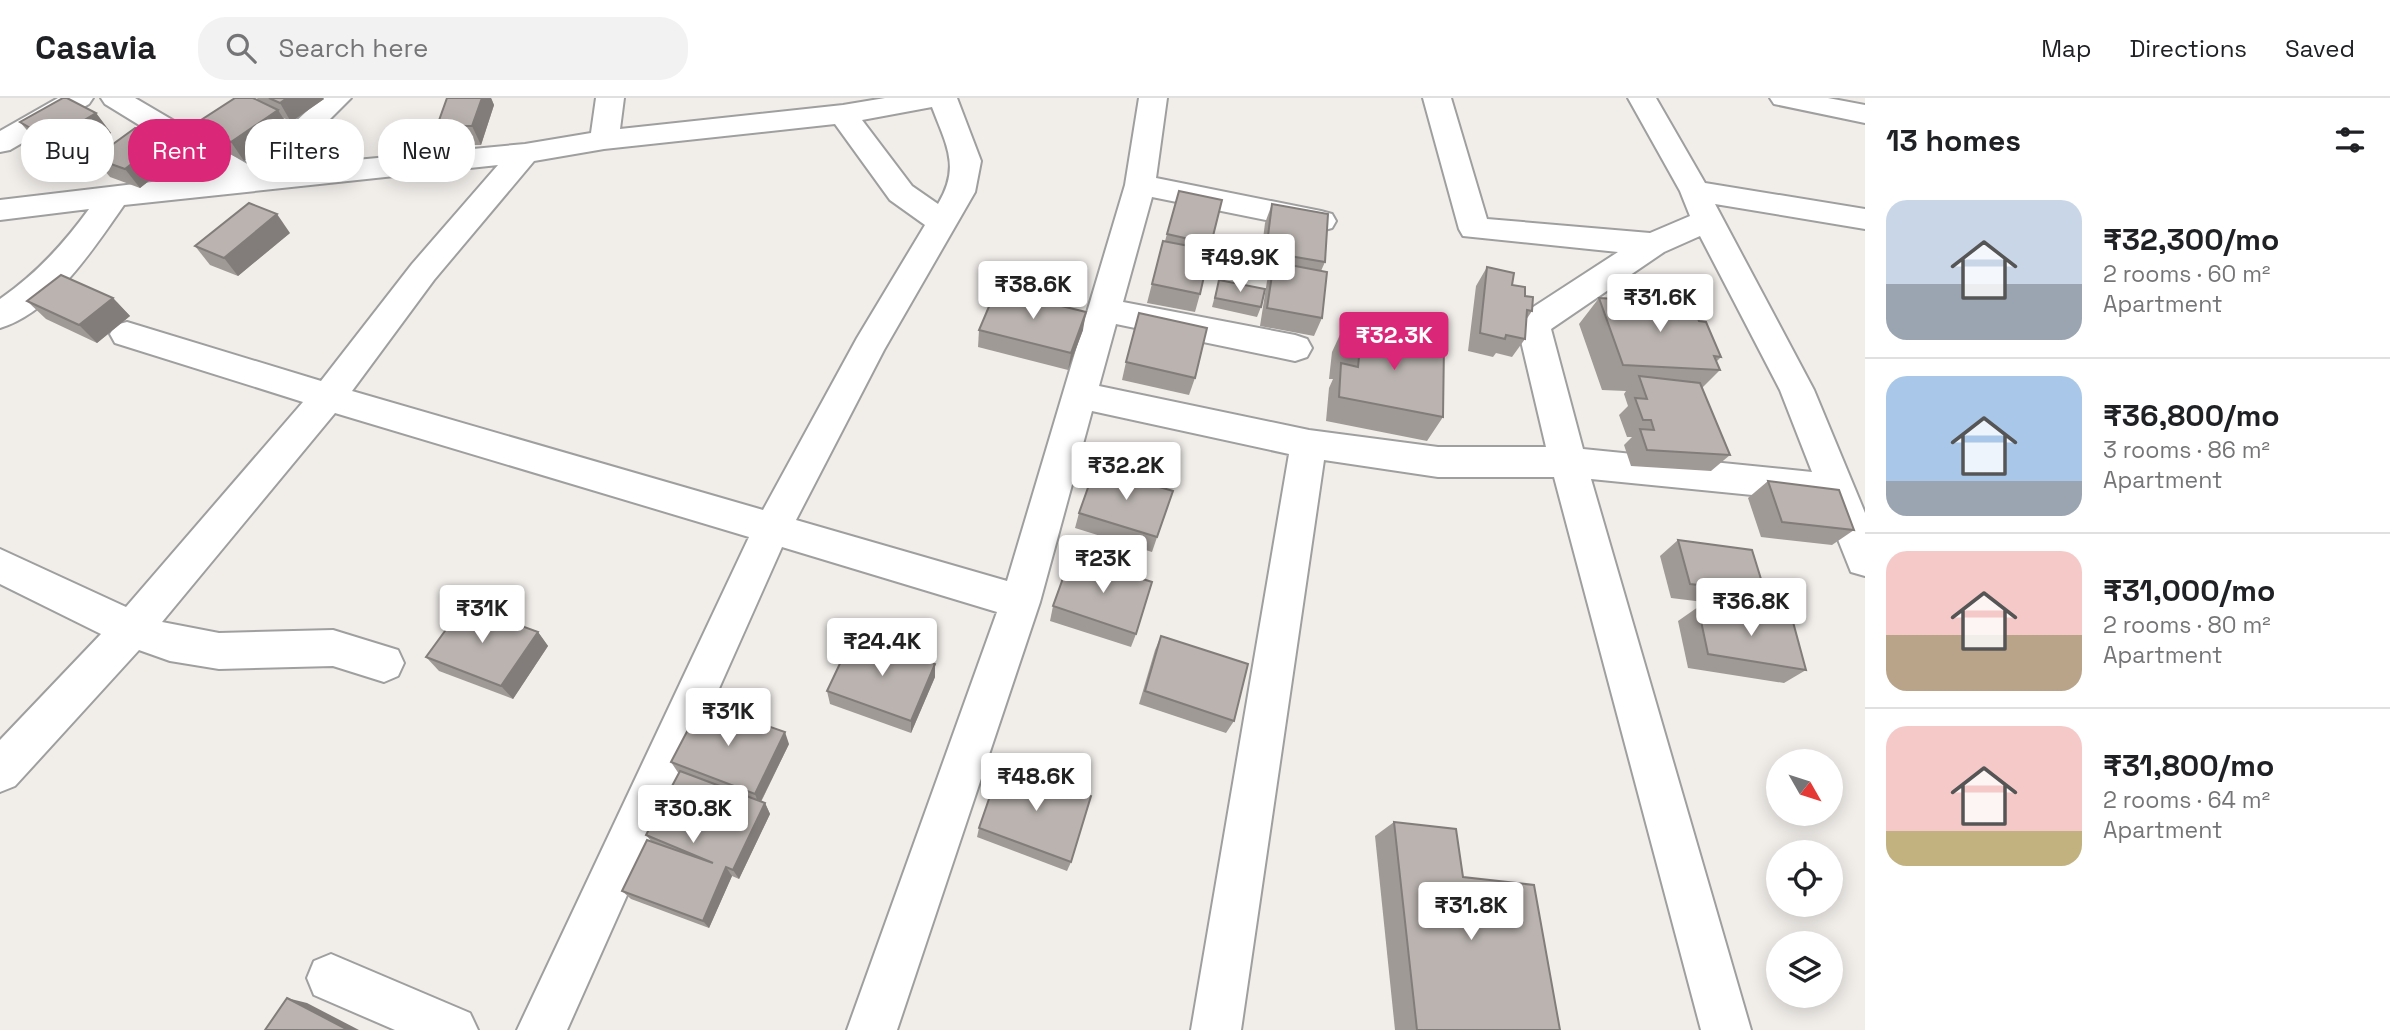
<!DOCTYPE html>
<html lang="en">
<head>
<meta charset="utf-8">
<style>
  body { margin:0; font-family:"Space Grotesk",sans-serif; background:#f2f2f2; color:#202124; height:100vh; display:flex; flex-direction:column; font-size:26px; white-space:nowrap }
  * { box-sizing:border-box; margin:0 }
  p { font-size:23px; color:#757577 }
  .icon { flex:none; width:38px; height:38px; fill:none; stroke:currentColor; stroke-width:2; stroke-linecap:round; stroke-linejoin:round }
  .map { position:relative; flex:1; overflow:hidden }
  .details { display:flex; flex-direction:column; background:#fff; width:525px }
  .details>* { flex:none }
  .guide { position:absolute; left:21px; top:21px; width:665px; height:63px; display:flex; gap:14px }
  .needle { width:46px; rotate:129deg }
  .fabs { position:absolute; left:1766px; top:651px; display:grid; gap:14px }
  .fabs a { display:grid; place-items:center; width:77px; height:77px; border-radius:50%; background:#fff; box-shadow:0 4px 18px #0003; font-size:35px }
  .price { position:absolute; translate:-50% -60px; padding:0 16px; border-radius:7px; background:#fff; color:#222; font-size:23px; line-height:46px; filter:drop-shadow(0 2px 4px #0008) }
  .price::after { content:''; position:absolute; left:50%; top:42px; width:21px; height:16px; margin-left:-10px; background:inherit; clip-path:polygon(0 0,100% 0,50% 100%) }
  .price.selected { background:#db2777; color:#fff }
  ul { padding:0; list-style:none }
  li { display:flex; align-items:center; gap:21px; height:175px; padding:0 21px }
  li+li { border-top:2px solid #e0e0e0 }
  li span { display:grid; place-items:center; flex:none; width:196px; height:140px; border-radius:21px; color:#555 }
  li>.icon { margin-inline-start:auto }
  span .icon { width:84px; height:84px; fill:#fffc; stroke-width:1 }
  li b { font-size:30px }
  h2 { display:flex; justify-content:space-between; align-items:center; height:84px; padding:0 21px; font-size:30px }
  .tag { padding:0 24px; border-radius:28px; background:#fff; box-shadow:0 4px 18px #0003; font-size:24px; line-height:63px }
  .tag.selected { background:#db2777; color:#fff }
  header { display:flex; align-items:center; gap:42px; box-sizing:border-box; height:98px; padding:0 35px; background:#fff; border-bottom:2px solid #e0e0e0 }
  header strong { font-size:33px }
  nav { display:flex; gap:38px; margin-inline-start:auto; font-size:24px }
  .search { width:490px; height:63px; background:#f2f2f2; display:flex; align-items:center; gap:18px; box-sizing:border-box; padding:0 24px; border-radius:28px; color:#757577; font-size:26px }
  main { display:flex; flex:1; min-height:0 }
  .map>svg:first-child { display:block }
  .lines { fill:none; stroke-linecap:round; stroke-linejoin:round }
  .minor-casing { stroke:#9f9f9f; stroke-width:4 }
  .minor { fill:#fff; fill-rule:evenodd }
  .wall { fill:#a09a96 }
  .shaded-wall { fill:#827d7a }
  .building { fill:#bab3af; stroke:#827d7a; stroke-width:2 }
</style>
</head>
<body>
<header>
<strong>Casavia</strong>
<div class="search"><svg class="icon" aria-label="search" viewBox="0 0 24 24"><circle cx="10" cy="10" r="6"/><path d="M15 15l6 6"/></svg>Search here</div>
<nav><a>Map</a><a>Directions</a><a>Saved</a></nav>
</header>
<main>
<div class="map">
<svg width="1865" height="932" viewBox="0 0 1865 932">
  <rect width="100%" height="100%" fill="#f1eeea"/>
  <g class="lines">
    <defs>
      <g id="minor">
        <polygon points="58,0 93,0 89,6 10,52 0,54 0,33"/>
        <path d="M 101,0 L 135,0 L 249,67 L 321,0 L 351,0 L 282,69 L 525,46 L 591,35 L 596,0 L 624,0 L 620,31 L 843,7 L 885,0 L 957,0 L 981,63 L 975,94 L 884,252 L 796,422 L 1007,483 L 1125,87 L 1139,0 L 1167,0 L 1156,80 L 1321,113 L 1332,116 L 1336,123 L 1332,130 L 1321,133 L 1152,99 L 1123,204 L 1295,237 L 1307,241 L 1312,250 L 1307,259 L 1295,263 L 1116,226 L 1099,288 L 1309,332 L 1438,349 L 1546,349 L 1517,226 L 1521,217 L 1618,154 L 1463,138 L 1459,131 L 1423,0 L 1451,0 L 1487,121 L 1650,135 L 1690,118 L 1680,93 L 1628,0 L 1656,0 L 1705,85 L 1865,111 L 1865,131 L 1715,106 L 1814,292 L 1865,415 L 1865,478 L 1851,474 L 1823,404 L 1591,381 L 1751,932 L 1701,932 L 1554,379 L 1438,379 L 1324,362 L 1241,932 L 1191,932 L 1289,356 L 1092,313 L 1040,504 L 897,932 L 847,932 L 997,514 L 782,449 L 567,932 L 517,932 L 749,439 L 335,315 L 162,524 L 219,535 L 333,532 L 398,552 L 404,565 L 398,578 L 384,584 L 333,568 L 219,571 L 170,563 L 139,552 L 15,688 L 0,694 L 0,642 L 101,536 L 0,486 L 0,451 L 126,509 L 303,304 L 115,245 L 110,236 L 115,227 L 127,224 L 321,283 L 412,166 L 498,67 L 124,107 C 94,150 53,214 0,230 L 0,201 C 36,176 63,147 89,111 L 0,122 L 0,102 L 219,76 L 105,6 ZM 932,9 C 946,47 961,68 938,106 L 912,88 L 862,22 ZM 835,26 L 890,102 L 925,127 L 857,240 L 763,412 L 352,293 L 434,182 L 534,63 L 604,51 ZM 1700,138 L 1780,292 L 1812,374 L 1583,351 L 1551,231 L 1664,154 Z"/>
        <polygon points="1770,0 1828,0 1865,7 1865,25 1774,6"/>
        <polygon points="331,856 470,915 478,932 395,932 314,897 307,880 314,863"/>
      </g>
    </defs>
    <!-- minor casing -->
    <use href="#minor" class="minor-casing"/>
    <!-- minor -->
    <use href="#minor" class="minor"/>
  </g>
  <!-- wall -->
  <g class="wall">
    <polygon points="257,0 323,0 324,1 291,24 284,20 290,31 244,63 208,45 195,26 258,2"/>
    <polygon points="447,0 491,0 494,7 481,47 446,47 437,28"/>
    <polygon points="96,15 111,35 68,61 37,44 20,24"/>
    <polygon points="179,59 140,90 110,79 94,60"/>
    <polygon points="1179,93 1222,102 1209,151 1200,196 1195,214 1147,205 1163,143 1165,143"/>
    <polygon points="1272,106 1325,164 1321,173 1322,220 1314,238 1260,228 1267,183 1270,175 1259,173 1265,125"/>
    <polygon points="290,135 238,178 210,167 195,148"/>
    <polygon points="1487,169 1512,187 1525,198 1532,213 1526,222 1525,241 1512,259 1496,255 1493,259 1468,253 1476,188"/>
    <polygon points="1219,182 1261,209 1257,219 1212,209"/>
    <polygon points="113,200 130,218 97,245 46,221 27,203"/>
    <polygon points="1599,200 1699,223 1721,259 1716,264 1720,272 1702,290 1730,357 1711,373 1631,368 1624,347 1632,339 1627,339 1619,317 1628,308 1624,296 1626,293 1602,292 1579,226"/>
    <polygon points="1344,228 1443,319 1427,343 1326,323 1329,290 1333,281 1329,281 1332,254"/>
    <polygon points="979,232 1083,232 1068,272 978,249"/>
    <polygon points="1126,264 1195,280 1189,297 1122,282"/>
    <polygon points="1768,383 1854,432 1832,447 1761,439 1748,400"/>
    <polygon points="1173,393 1152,454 1075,430 1079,415"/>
    <polygon points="1678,442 1765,494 1744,509 1671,500 1660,458"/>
    <polygon points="1053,508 1136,536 1131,549 1050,523"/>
    <polygon points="1698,509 1806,572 1784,585 1688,570 1678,523"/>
    <polygon points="538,534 548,548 513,601 439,573 426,559"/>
    <polygon points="1161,538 1234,623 1226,635 1139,606 1155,552"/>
    <polygon points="935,566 935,579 911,635 830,606 827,593"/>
    <polygon points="789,646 761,704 765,705 770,716 739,781 732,778 709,830 631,801 622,793 652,744 646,737 679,676 671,664"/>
    <polygon points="1394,724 1560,932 1395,932 1375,738"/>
    <polygon points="979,730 1071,764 1067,773 977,739"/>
  </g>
  <!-- shaded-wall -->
  <g class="shaded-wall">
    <polygon points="287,0 323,0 324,1 291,24 280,5"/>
    <polygon points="482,0 491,0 494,7 481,47 472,28"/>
    <polygon points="278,12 290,31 244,63 231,44"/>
    <polygon points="96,15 111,35 68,61 51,42"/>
    <polygon points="165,40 179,59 140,90 125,71"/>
    <polygon points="277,116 290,135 238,178 224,160"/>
    <polygon points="113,200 130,218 97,245 79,227"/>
    <polygon points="1086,214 1083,232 1068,272 1071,255"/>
    <polygon points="538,534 548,548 513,601 501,588"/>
    <polygon points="935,566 935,579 911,635 911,623"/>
    <polygon points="785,634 789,646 759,707 755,696"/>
    <polygon points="765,705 770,716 739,781 733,772"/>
    <polygon points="726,769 732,778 709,830 703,823"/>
    <polygon points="287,900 307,905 359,932 348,932"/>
  </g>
  <!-- building -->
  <g class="building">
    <polygon points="63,0 67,0 96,15 51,42 20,24"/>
    <polygon points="235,0 253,0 278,12 231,44 195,26"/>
    <polygon points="269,0 287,0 280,5"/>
    <polygon points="447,0 482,0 472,28 437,28"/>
    <polygon points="135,30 165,40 125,71 94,60"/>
    <polygon points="1179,93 1222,102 1211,146 1167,136"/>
    <polygon points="249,105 277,116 224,160 195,148"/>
    <polygon points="1272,106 1328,116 1325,164 1266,154"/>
    <polygon points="1163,143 1210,152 1200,196 1152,186"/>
    <polygon points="1274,164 1327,174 1322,220 1267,210"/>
    <polygon points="1487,169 1514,175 1512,187 1525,189 1525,198 1533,199 1532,213 1527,212 1525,241 1506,237 1505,241 1480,235"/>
    <polygon points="61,177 113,200 79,227 27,203"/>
    <polygon points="1219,182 1265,191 1261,209 1215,200"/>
    <polygon points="996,192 1086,214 1071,255 979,232"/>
    <polygon points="1599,200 1691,205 1699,223 1706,224 1721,259 1714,258 1720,272 1623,267"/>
    <polygon points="1139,215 1207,230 1195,280 1126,264"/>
    <polygon points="1344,228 1444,246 1443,319 1339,299 1341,265 1358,269 1359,259 1342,256"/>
    <polygon points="1639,278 1700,285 1730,357 1647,352 1640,331 1654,332 1651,322 1643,322 1635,300 1647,301"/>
    <polygon points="1095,370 1173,393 1157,439 1079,415"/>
    <polygon points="1768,383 1839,392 1854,432 1782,424"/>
    <polygon points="1678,442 1752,452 1765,494 1690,486"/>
    <polygon points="1071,458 1152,484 1136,536 1053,508"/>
    <polygon points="464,507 538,534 501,588 426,559"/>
    <polygon points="1698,509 1793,524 1806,572 1708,556"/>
    <polygon points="853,538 935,566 911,623 827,593"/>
    <polygon points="1161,538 1248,566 1234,623 1145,593"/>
    <polygon points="702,605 785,634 755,696 671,664"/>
    <polygon points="1001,666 1091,698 1071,764 979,730"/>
    <polygon points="680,673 765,705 733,772 726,769 703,823 622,793 647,742 713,765 646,737"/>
    <polygon points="1394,724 1456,731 1463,779 1534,787 1560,932 1417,932"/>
    <polygon points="287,900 348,932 265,932"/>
  </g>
</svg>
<div class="fabs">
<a><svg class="needle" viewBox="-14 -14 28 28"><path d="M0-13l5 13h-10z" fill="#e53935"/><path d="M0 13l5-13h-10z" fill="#757577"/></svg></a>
<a><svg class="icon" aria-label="locate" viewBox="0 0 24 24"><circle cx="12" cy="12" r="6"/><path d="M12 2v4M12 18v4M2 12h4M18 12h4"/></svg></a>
<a><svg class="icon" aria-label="layers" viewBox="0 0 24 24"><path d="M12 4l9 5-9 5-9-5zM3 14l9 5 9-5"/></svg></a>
</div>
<b class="price" style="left:1240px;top:196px">₹49.9K</b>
<b class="price" style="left:1033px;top:223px">₹38.6K</b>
<b class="price" style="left:1660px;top:236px">₹31.6K</b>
<b class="price selected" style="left:1394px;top:274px">₹32.3K</b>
<b class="price" style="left:1126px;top:404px">₹32.2K</b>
<b class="price" style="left:1103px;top:497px">₹23K</b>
<b class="price" style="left:1751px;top:540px">₹36.8K</b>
<b class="price" style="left:482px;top:547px">₹31K</b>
<b class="price" style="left:882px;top:580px">₹24.4K</b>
<b class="price" style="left:728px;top:650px">₹31K</b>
<b class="price" style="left:1036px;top:715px">₹48.6K</b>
<b class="price" style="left:693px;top:747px">₹30.8K</b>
<b class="price" style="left:1471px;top:844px">₹31.8K</b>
<div class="guide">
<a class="tag">Buy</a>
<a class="tag selected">Rent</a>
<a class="tag">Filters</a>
<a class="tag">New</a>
</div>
</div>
<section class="details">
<h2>13 homes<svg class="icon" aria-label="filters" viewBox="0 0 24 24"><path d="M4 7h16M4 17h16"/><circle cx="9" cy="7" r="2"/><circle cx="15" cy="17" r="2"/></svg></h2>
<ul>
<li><span style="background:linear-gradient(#c9d6e8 60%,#9aa5b1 0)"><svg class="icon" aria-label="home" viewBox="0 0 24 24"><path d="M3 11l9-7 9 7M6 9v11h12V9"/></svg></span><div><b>₹32,300/mo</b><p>2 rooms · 60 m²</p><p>Apartment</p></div></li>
<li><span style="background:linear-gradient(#a9c7e8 75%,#9aa5b1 0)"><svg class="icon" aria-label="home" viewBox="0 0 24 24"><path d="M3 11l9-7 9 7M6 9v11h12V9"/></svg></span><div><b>₹36,800/mo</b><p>3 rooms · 86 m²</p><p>Apartment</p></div></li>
<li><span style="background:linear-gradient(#f6c9c9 60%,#b9a48a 0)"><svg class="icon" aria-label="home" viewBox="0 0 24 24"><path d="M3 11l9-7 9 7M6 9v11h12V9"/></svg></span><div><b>₹31,000/mo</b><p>2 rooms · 80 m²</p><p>Apartment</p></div></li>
<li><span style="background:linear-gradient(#f6c9c9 75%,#c2b280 0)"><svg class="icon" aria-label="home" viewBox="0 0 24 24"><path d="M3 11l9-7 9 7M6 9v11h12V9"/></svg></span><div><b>₹31,800/mo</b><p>2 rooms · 64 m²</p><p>Apartment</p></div></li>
</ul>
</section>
</main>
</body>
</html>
